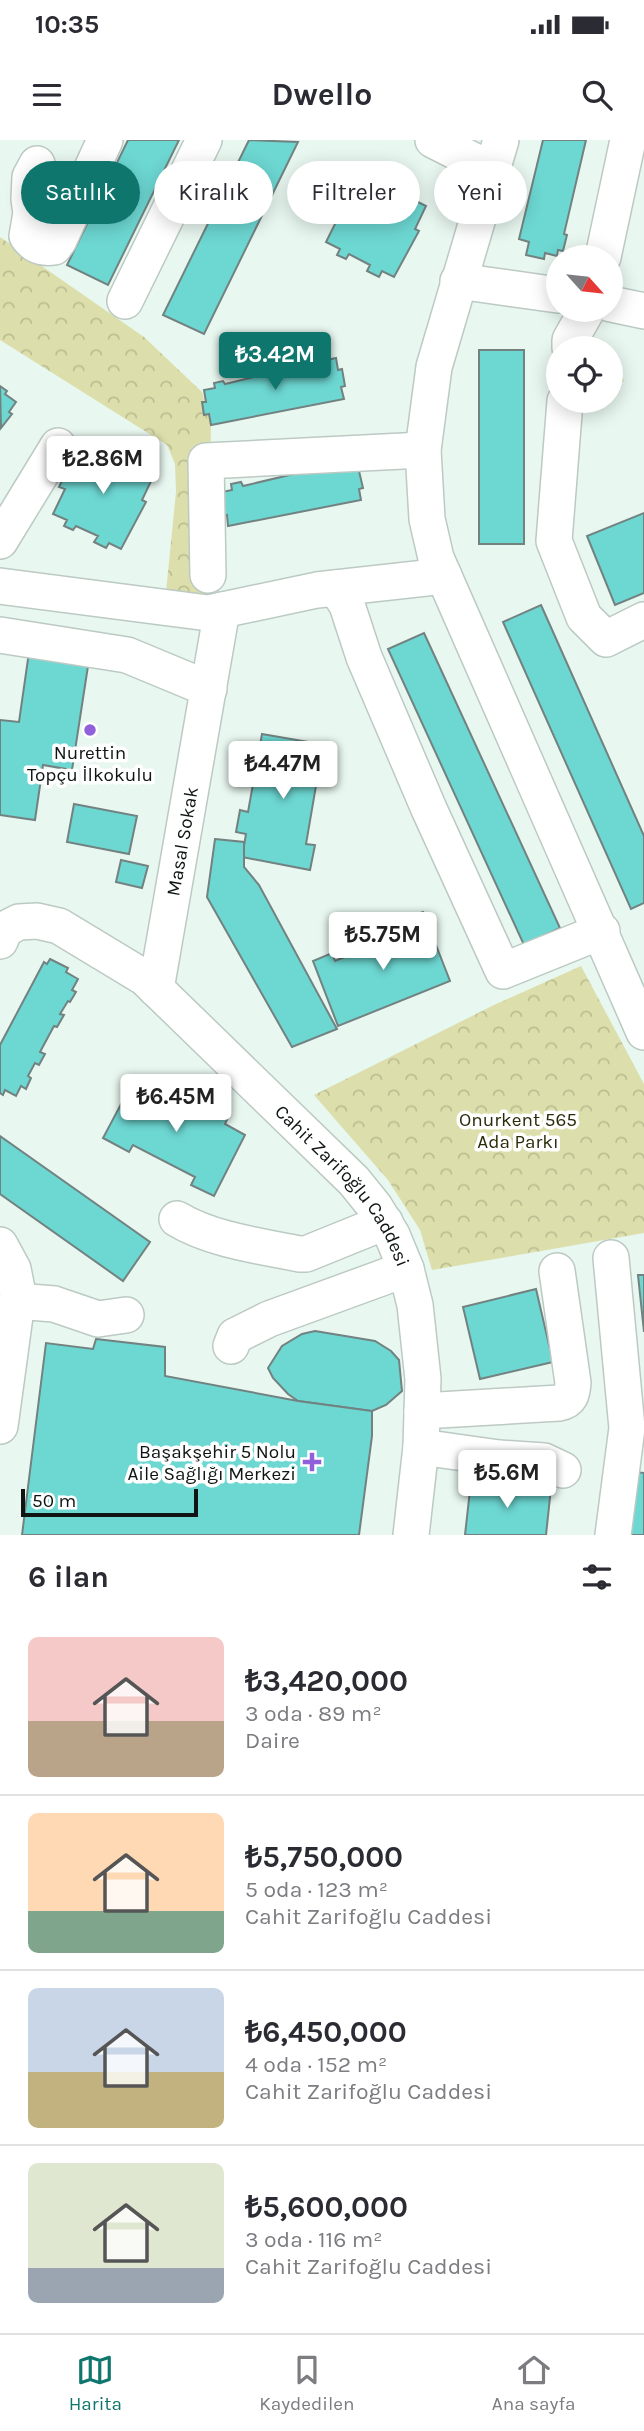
<!DOCTYPE html>
<html lang="tr">
<head>
<meta charset="utf-8">
<style>
  body { margin:0; font-family:Karla,sans-serif; background:#f7f7f7; color:#2b2b33; height:100vh; display:flex; flex-direction:column; font-size:26px; white-space:nowrap }
  * { box-sizing:border-box; margin:0 }
  p { font-size:23px; color:#7c7c81 }
  .icon { flex:none; width:38px; height:38px; fill:none; stroke:currentColor; stroke-width:2; stroke-linecap:round; stroke-linejoin:round }
  .map { position:relative; height:1395px; overflow:hidden }
  .drawer { display:flex; flex-direction:column; background:#fff; flex:1 }
  .drawer>* { flex:none }
  .hud { position:absolute; left:21px; top:21px; width:602px; height:63px; display:flex; gap:14px }
  .needle { width:46px; rotate:117deg }
  .buttons { position:absolute; left:546px; top:105px; display:grid; gap:14px }
  .buttons a { display:grid; place-items:center; width:77px; height:77px; border-radius:50%; background:#fff; box-shadow:0 4px 18px #0003; font-size:35px }
  .scale { position:absolute; left:21px; bottom:18px; width:177px; box-sizing:border-box; padding-left:7px; border:4px solid #0f1512; border-top:0; font-size:19px; line-height:24px; white-space:nowrap; color:#0f1512; -webkit-text-stroke:5px #fff; paint-order:stroke }
  .price { position:absolute; translate:-50% -60px; padding:0 16px; border-radius:7px; background:#fff; color:#222; font-size:23px; line-height:46px; filter:drop-shadow(0 2px 4px #0008) }
  .price::after { content:''; position:absolute; left:50%; top:42px; width:21px; height:16px; margin-left:-10px; background:inherit; clip-path:polygon(0 0,100% 0,50% 100%) }
  .price.current { background:#0f766e; color:#fff }
  ul { padding:0; list-style:none }
  li { display:flex; align-items:center; gap:21px; height:175px; padding:0 28px }
  li+li { border-top:2px solid #e1e1e2 }
  li span { display:grid; place-items:center; flex:none; width:196px; height:140px; border-radius:10px; color:#555 }
  li>.icon { margin-inline-start:auto }
  span .icon { width:84px; height:84px; fill:#fffc; stroke-width:1 }
  li b { font-size:30px }
  h2 { display:flex; justify-content:space-between; align-items:center; height:84px; padding:0 28px; font-size:30px }
  .pill { padding:0 24px; border-radius:32px; background:#fff; box-shadow:0 4px 18px #0003; font-size:24px; line-height:63px }
  .pill.current { background:#0f766e; color:#fff }
  .status { display:flex; justify-content:space-between; align-items:center; height:49px; padding:0 35px; background:#fff; direction:ltr }
  .status svg { height:19px; fill:currentColor }
  header { display:flex; justify-content:space-between; align-items:center; height:91px; padding:0 28px; background:#fff; font-size:32px; font-weight:700 }
  .tab-bar { display:flex; justify-content:space-around; align-items:center; height:98px; border-top:2px solid #e1e1e2; background:#fff; font-size:19px; color:#7c7c81 }
  .tab-bar a { display:grid; justify-items:center; gap:4px }
  .tab-bar .current { color:#0f766e }
  .map>svg:first-child { display:block }
  .park { fill:url(#park-crowns) }
  .building { fill:#6dd7d2; stroke:#728281; stroke-width:2 }
  .lines { fill:none; stroke-linecap:round; stroke-linejoin:round }
  .minor-casing { stroke:#bccac3; stroke-width:38 }
  .minor { stroke:#fff; stroke-width:35 }
  .poi-dot { fill:#8f60da; stroke:#fff; stroke-width:2.5 }
  .labels { text-anchor:middle; stroke-width:7; stroke-linejoin:round; paint-order:stroke }
  .poi-label { font-size:19px; fill:#0f1512; stroke:#fff }
  .street-label { font-size:19px; fill:#0f1512; stroke:#fff }
  .park-label { font-size:19px; fill:#2b2c0a; stroke:#fff }
</style>
</head>
<body>
<div class="status"><b>10:35</b><svg viewBox="0 0 49 12"><path d="M0 12V9h3v3zM5 12V6h3v6zM10 12V3h3v9zM15 12V0h3v12zM26 1h20v11H26zM47 4h2v5h-2z"/></svg></div>
<header><svg class="icon" aria-label="menu" viewBox="0 0 24 24"><path d="M4 6h16M4 12h16M4 18h16"/></svg>Dwello<svg class="icon" aria-label="search" viewBox="0 0 24 24"><circle cx="10" cy="10" r="6"/><path d="M15 15l6 6"/></svg></header>
<div class="map">
<svg width="644" height="1395" viewBox="0 0 644 1395">
  <defs>
    <pattern id="park-crowns" width="20" height="18" patternUnits="userSpaceOnUse" patternTransform="scale(1.75)"><rect width="20" height="18" fill="#dcdfab"/><path d="M2 6a3 3 0 1 1 6 0M12 15a3 3 0 1 1 6 0" fill="none" stroke="#bcbe92"/></pattern>
  </defs>
  <rect width="100%" height="100%" fill="#e8f7f0"/>
  <!-- park -->
  <g class="park">
    <polygon points="0,97 144,197 202,252 211,284 208,456 166,452 176,352 175,324 167,305 0,200"/>
    <polygon points="611,210 624,241 611,246"/>
    <polygon points="581,826 644,944 644,1093 432,1130 420,1090 388,1040 314,955 496,864"/>
  </g>
  <!-- building -->
  <g class="building">
    <polygon points="128,0 179,0 108,145 67,125"/>
    <polygon points="249,0 298,2 204,194 163,175"/>
    <polygon points="543,0 586,0 564,94 567,95 563,111 558,110 557,116 545,113 544,119 526,115 529,102 519,99"/>
    <polygon points="358,35 371,41 373,36 414,55 412,59 426,66 415,89 419,91 394,137 382,131 379,137 367,131 370,125 349,114 346,119 337,115 340,109 326,102 338,78 332,75 341,56 346,59"/>
    <rect x="479" y="210" width="45" height="194"/>
    <polygon points="321,218 322,221 336,218 338,230 342,229 345,246 341,247 344,259 211,285 209,274 204,275 202,262 206,262 204,250 215,248 214,243 223,241 225,244 279,231 279,227 289,225 290,230 307,226 306,221"/>
    <polygon points="0,246 7,251 5,254 16,262 9,272 12,274 1,288"/>
    <polygon points="85,306 98,312 100,307 141,327 139,331 153,337 142,360 146,362 121,409 109,403 106,408 94,402 98,396 76,386 73,390 64,386 67,380 53,374 65,349 59,347 68,328 73,330"/>
    <polygon points="353,320 355,331 359,331 363,348 359,349 361,360 228,386 227,375 221,376 222,352 232,350 231,344 241,342 243,346"/>
    <polygon points="644,373 644,453 615,465 587,396"/>
    <polygon points="541,465 644,696 644,763 631,769 503,482"/>
    <polygon points="424,493 560,788 524,805 388,509"/>
    <polygon points="30,505 90,513 72,630 43,625 35,680 0,675 0,580 19,582"/>
    <polygon points="262,594 332,606 327,636 318,634 306,704 315,705 310,730 242,717 246,694 236,692 240,670 248,672"/>
    <polygon points="74,664 137,676 129,714 67,702"/>
    <polygon points="215,699 244,702 244,727 259,745 337,889 292,907 207,757"/>
    <polygon points="121,720 148,726 142,748 116,742"/>
    <polygon points="423,772 450,841 338,886 313,821 332,813 335,821 399,795 394,783"/>
    <polygon points="50,819 68,828 66,832 78,839 72,850 76,852 70,862 68,861 60,874 64,875 57,887 54,886 40,912 45,914 39,925 35,923 28,936 31,938 26,949 21,946 16,956 5,950 3,955 0,953 0,905 44,822 47,824"/>
    <polygon points="136,936 206,972 209,964 229,975 225,984 245,995 214,1056 191,1045 195,1037 133,1005 129,1012 103,998"/>
    <polygon points="0,996 150,1102 123,1141 0,1054"/>
    <polygon points="638,1135 644,1135 644,1192"/>
    <polygon points="536,1149 553,1222 480,1239 463,1167"/>
    <polygon points="315,1191 375,1201 391,1211 399,1220 402,1251 386,1265 372,1271 298,1261 288,1254 273,1238 268,1228 282,1206 302,1194"/>
    <polygon points="96,1199 165,1207 165,1236 298,1261 372,1271 372,1296 359,1395 22,1395 46,1203 93,1209"/>
    <polygon points="635,1332 644,1333 644,1395 627,1395"/>
    <polygon points="471,1341 551,1348 546,1395 465,1395"/>
  </g>
  <g class="lines">
    <defs>
      <g id="minor">
        <polyline points="433,0 492,30"/>
        <polyline points="501,0 434,227 423,310 427,379 436,418 644,892"/>
        <path d="M 37,24 L 30,37 L 29,59 L 31,73 L 27,96 C 34,106 42,109 54,107 L 59,100 L 105,0"/>
        <polyline points="603,117 628,0"/>
        <polyline points="458,141 558,155"/>
        <polyline points="125,161 204,0"/>
        <polyline points="611,164 644,171"/>
        <polyline points="570,208 570,200 587,170"/>
        <polyline points="565,261 554,401 584,477 606,499 644,480"/>
        <polyline points="0,401 58,306"/>
        <polyline points="208,435 206,321 423,310"/>
        <polyline points="0,446 208,473 317,450 444,436"/>
        <polyline points="336,448 347,465 364,517 429,669 503,831 602,791"/>
        <polyline points="0,495 127,515 209,549"/>
        <path id="s1" d="M 0,801 L 5,789 L 19,782 L 37,781 L 59,786 L 145,838 L 354,1041 L 375,1067 L 392,1095 L 406,1129 L 415,1165 L 423,1239 L 421,1307 L 411,1395"/>
        <path id="s2" d="M 156,849 L 222,470"/>
        <path d="M 177,1079 C 212,1100 260,1106 300,1114 L 306,1114 L 385,1082"/>
        <polyline points="0,1105 13,1129 18,1154 0,1286"/>
        <polyline points="611,1118 627,1288 613,1395"/>
        <polyline points="17,1161 54,1164 98,1179 126,1175"/>
        <polyline points="231,1206 235,1196 269,1179 406,1129"/>
        <path d="M 422,1271 L 559,1263 C 571,1261 572,1254 573,1243 L 557,1131"/>
        <polyline points="421,1307 499,1318 544,1321 563,1330"/>
      </g>
    </defs>
    <!-- minor casing -->
    <use href="#minor" class="minor-casing"/>
    <!-- minor -->
    <use href="#minor" class="minor"/>
  </g>
  <!-- markers -->
  <g class="poi-dot">
    <circle cx="90" cy="590" r="7"/>
    <path d="M308.5 1311.5h7v7h7v7h-7v7h-7v-7h-7v-7h7z"/>
  </g>
  <g class="labels">
    <!-- poi labels -->
    <g class="poi-label">
      <text x="90" y="619">Nurettin<tspan x="90" dy="22">Topçu İlkokulu</tspan></text>
      <text x="296" y="1318" text-anchor="end">Başakşehir 5 Nolu<tspan x="296" dy="22">Aile Sağlığı Merkezi</tspan></text>
    </g>
    <!-- street labels -->
    <g class="street-label">
      <text dy="7" stroke="none"><textPath href="#s2" startOffset="150">Masal Sokak</textPath></text>
      <text dy="7" stroke="none"><textPath href="#s1" startOffset="458">Cahit Zarifoğlu Caddesi</textPath></text>
    </g>
    <!-- park labels -->
    <g class="park-label">
      <text x="518" y="986">Onurkent 565<tspan x="518" dy="22">Ada Parkı</tspan></text>
    </g>
  </g>
</svg>
<div class="buttons">
<a><svg class="needle" viewBox="-14 -14 28 28"><path d="M0-13l5 13h-10z" fill="#e53935"/><path d="M0 13l5-13h-10z" fill="#7c7c81"/></svg></a>
<a><svg class="icon" aria-label="locate" viewBox="0 0 24 24"><circle cx="12" cy="12" r="6"/><path d="M12 2v4M12 18v4M2 12h4M18 12h4"/></svg></a>
</div>
<div class="scale">50 m</div>
<b class="price current" style="left:275px;top:252px">₺3.42M</b>
<b class="price" style="left:103px;top:356px">₺2.86M</b>
<b class="price" style="left:283px;top:661px">₺4.47M</b>
<b class="price" style="left:383px;top:832px">₺5.75M</b>
<b class="price" style="left:176px;top:994px">₺6.45M</b>
<b class="price" style="left:507px;top:1370px">₺5.6M</b>
<div class="hud">
<a class="pill current">Satılık</a>
<a class="pill">Kiralık</a>
<a class="pill">Filtreler</a>
<a class="pill">Yeni</a>
</div>
</div>
<section class="drawer">
<h2>6 ilan<svg class="icon" aria-label="filters" viewBox="0 0 24 24"><path d="M4 7h16M4 17h16"/><circle cx="9" cy="7" r="2"/><circle cx="15" cy="17" r="2"/></svg></h2>
<ul>
<li><span style="background:linear-gradient(#f6c9c9 60%,#b9a48a 0)"><svg class="icon" aria-label="home" viewBox="0 0 24 24"><path d="M3 11l9-7 9 7M6 9v11h12V9"/></svg></span><div><b>₺3,420,000</b><p>3 oda · 89 m²</p><p>Daire</p></div></li>
<li><span style="background:linear-gradient(#ffd9b3 70%,#7fa58c 0)"><svg class="icon" aria-label="home" viewBox="0 0 24 24"><path d="M3 11l9-7 9 7M6 9v11h12V9"/></svg></span><div><b>₺5,750,000</b><p>5 oda · 123 m²</p><p>Cahit Zarifoğlu Caddesi</p></div></li>
<li><span style="background:linear-gradient(#c9d6e8 60%,#c2b280 0)"><svg class="icon" aria-label="home" viewBox="0 0 24 24"><path d="M3 11l9-7 9 7M6 9v11h12V9"/></svg></span><div><b>₺6,450,000</b><p>4 oda · 152 m²</p><p>Cahit Zarifoğlu Caddesi</p></div></li>
<li><span style="background:linear-gradient(#dfe7d0 75%,#9aa5b1 0)"><svg class="icon" aria-label="home" viewBox="0 0 24 24"><path d="M3 11l9-7 9 7M6 9v11h12V9"/></svg></span><div><b>₺5,600,000</b><p>3 oda · 116 m²</p><p>Cahit Zarifoğlu Caddesi</p></div></li>
</ul>
</section>
<nav class="tab-bar">
<a class="current"><svg class="icon" aria-label="map" viewBox="0 0 24 24"><path d="M3 6l6-2 6 2 6-2v14l-6 2-6-2-6 2zM9 4v14M15 6v14"/></svg>Harita</a>
<a><svg class="icon" aria-label="saved" viewBox="0 0 24 24"><path d="M7 4h10v16l-5-4-5 4z"/></svg>Kaydedilen</a>
<a><svg class="icon" aria-label="home" viewBox="0 0 24 24"><path d="M3 11l9-7 9 7M6 9v11h12V9"/></svg>Ana sayfa</a>
</nav>
</body>
</html>
